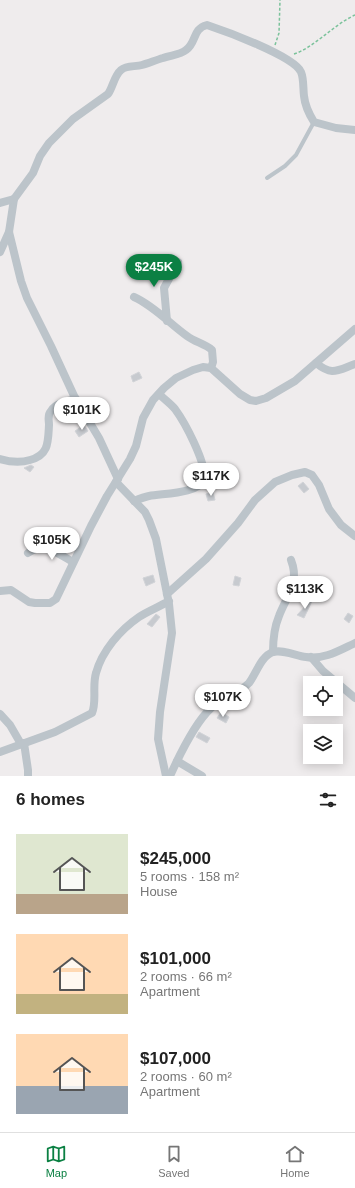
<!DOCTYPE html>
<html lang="en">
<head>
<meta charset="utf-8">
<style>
  body { margin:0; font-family:Helvetica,sans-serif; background:#f2f2f2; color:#222; height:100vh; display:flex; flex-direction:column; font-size:15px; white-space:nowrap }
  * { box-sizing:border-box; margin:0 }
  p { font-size:13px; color:#767676 }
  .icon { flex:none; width:22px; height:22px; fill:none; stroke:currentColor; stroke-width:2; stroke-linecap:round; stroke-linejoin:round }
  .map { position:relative; height:776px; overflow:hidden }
  .panel { display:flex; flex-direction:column; background:#fff; flex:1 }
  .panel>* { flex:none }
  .fabs { position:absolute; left:303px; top:676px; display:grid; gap:8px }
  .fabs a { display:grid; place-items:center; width:40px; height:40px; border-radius:0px; background:#fff; box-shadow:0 2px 10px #0003; font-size:20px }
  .price { position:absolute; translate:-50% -34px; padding:0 9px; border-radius:14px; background:#fff; color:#222; font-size:13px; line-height:26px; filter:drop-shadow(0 1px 2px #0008) }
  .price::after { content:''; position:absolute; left:50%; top:24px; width:12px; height:9px; margin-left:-6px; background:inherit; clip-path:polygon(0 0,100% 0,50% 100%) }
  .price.active { background:#0b8043; color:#fff }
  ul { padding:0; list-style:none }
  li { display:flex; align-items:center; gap:12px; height:100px; padding:0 16px }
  li span { display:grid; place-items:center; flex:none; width:112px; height:80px; border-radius:0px; color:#555 }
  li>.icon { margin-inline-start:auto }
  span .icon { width:48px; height:48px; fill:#fffc; stroke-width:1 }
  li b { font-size:17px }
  h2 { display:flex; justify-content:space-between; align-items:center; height:48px; padding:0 16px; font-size:17px }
  .tabs { display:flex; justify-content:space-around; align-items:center; height:56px; border-top:1px solid #e0e0e0; background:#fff; font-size:11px; color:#767676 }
  .tabs a { display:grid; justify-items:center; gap:2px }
  .tabs .active { color:#0b8043 }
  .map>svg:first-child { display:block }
  .building { fill:#c7cacf; stroke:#d1d3d7 }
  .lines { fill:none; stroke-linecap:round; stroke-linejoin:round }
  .path { stroke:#7bc29b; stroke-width:1.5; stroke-dasharray:3 2; stroke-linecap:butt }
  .service { stroke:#bcc4ca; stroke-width:4 }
  .minor { stroke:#bcc4ca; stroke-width:8 }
</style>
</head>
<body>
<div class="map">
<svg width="355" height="776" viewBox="0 0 355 776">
  <rect width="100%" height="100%" fill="#efeced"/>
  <!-- building -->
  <g class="building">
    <polygon points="139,372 142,378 133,382 131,376"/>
    <polygon points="84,425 88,431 79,437 75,431"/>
    <polygon points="31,465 34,467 30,472 24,468"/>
    <polygon points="303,482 309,489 304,493 298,486"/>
    <polygon points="213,492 215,500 208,501 206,494"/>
    <polygon points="153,575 155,582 146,586 143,578"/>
    <polygon points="235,576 241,578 239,586 233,585"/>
    <polygon points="311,600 312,601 304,618 297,615"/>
    <polygon points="348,613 353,616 349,623 344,619"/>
    <polygon points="156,614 160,617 152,627 147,624"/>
    <polygon points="221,712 229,717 226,723 217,718"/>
    <polygon points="199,732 210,738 207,743 196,737"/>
  </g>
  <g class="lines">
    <!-- path -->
    <g class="path">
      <polyline points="275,45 279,33 280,0"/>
      <path d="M 294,54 C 315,47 333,25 355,15"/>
    </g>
    <!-- service -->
    <polyline class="service" points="267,178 285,166 296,155 314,122"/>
    <!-- minor -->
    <g class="minor">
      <polyline points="14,199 9,232 21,281 27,298 51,346 75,398 99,438 118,479"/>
      <path d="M 0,203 L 14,199 L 33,173 L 40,156 L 49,143 L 73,119 L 108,94 C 113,87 114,76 121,70 C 127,65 135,67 142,65 C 149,63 156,60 163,58 C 171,55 180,55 186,50 C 197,42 192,29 207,25 C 225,31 294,56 301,72 C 304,79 303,89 304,96 C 305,106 309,114 314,122 L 336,128 L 355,130"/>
      <polyline points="0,252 9,232"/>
      <path d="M 134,297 C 154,306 169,323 187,336 C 195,342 205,344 212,350 L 213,362 L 211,368"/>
      <polyline points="167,321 164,288 178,262"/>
      <path d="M 316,363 C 332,376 336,371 355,364"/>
      <path d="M 0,459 C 10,462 20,463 30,460 C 49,455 48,442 49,425 C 49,420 47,415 51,411 C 56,403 67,401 76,399"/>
      <polyline points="116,482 145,512 149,520 156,539 169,604 172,633 160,712 158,739 166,776"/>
      <path d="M 134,501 C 139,499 144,497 149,496 C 165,493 197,494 205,479 C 205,461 186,424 175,409 C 171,404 164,399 159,394"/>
      <path d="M 28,553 C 43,541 59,554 73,562"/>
      <polyline points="0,591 11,590 29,602 35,603 50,603 56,599 91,526 107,496 130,459 136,446 143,418 153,400 164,388 176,378 193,370 203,367 211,368 240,394 250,400 256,401 266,398 295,381 355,329"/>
      <polyline points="167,594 206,559 238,523 255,500 275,482 292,475 305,472 312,475 319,485 329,509 341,525 355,536"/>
      <path d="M 273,652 C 273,639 274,628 279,616 C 287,595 300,583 291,560"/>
      <polyline points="311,657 323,671 355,698"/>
      <polyline points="0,714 10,725 21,744"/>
      <polyline points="24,743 28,770 28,776"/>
      <path d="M 0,752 L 55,732 L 92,713 C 97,702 92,686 96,673 C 102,651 120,630 139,617 C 148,611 159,607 169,601"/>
      <polyline points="177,761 202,776"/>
      <path d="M 170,776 C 179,756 195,723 211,708 C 222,698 237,695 249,683 C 256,674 261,656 273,652 C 283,649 296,656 306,657 C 324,660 340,650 355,643"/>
    </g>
  </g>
</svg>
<div class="fabs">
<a><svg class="icon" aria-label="locate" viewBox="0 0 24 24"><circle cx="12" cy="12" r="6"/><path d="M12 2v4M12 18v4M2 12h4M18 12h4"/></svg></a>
<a><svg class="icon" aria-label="layers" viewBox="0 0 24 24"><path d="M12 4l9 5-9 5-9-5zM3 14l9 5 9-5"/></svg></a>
</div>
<b class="price active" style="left:154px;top:288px">$245K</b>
<b class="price" style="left:82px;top:431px">$101K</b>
<b class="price" style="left:211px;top:497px">$117K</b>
<b class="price" style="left:52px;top:561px">$105K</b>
<b class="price" style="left:305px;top:610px">$113K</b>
<b class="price" style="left:223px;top:718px">$107K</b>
</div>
<section class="panel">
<h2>6 homes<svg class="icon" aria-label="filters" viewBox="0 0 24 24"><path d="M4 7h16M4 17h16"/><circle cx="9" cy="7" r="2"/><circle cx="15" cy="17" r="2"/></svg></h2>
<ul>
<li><span style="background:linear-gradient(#dfe7d0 75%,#b9a48a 0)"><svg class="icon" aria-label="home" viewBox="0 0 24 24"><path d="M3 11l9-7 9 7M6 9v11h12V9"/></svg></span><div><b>$245,000</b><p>5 rooms · 158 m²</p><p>House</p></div></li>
<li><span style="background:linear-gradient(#ffd9b3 75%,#c2b280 0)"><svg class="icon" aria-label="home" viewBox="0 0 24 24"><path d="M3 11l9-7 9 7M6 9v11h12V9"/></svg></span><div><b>$101,000</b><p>2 rooms · 66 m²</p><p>Apartment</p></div></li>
<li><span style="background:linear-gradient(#ffd9b3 65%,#9aa5b1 0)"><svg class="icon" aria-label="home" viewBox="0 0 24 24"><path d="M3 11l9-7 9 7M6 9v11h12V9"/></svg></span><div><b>$107,000</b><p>2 rooms · 60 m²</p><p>Apartment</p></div></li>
</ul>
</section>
<nav class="tabs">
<a class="active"><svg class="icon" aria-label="map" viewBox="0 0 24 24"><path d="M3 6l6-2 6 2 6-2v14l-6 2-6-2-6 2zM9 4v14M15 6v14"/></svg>Map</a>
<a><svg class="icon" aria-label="saved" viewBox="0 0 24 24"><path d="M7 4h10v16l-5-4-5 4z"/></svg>Saved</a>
<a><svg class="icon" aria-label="home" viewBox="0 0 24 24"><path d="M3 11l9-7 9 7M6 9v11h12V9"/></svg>Home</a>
</nav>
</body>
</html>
